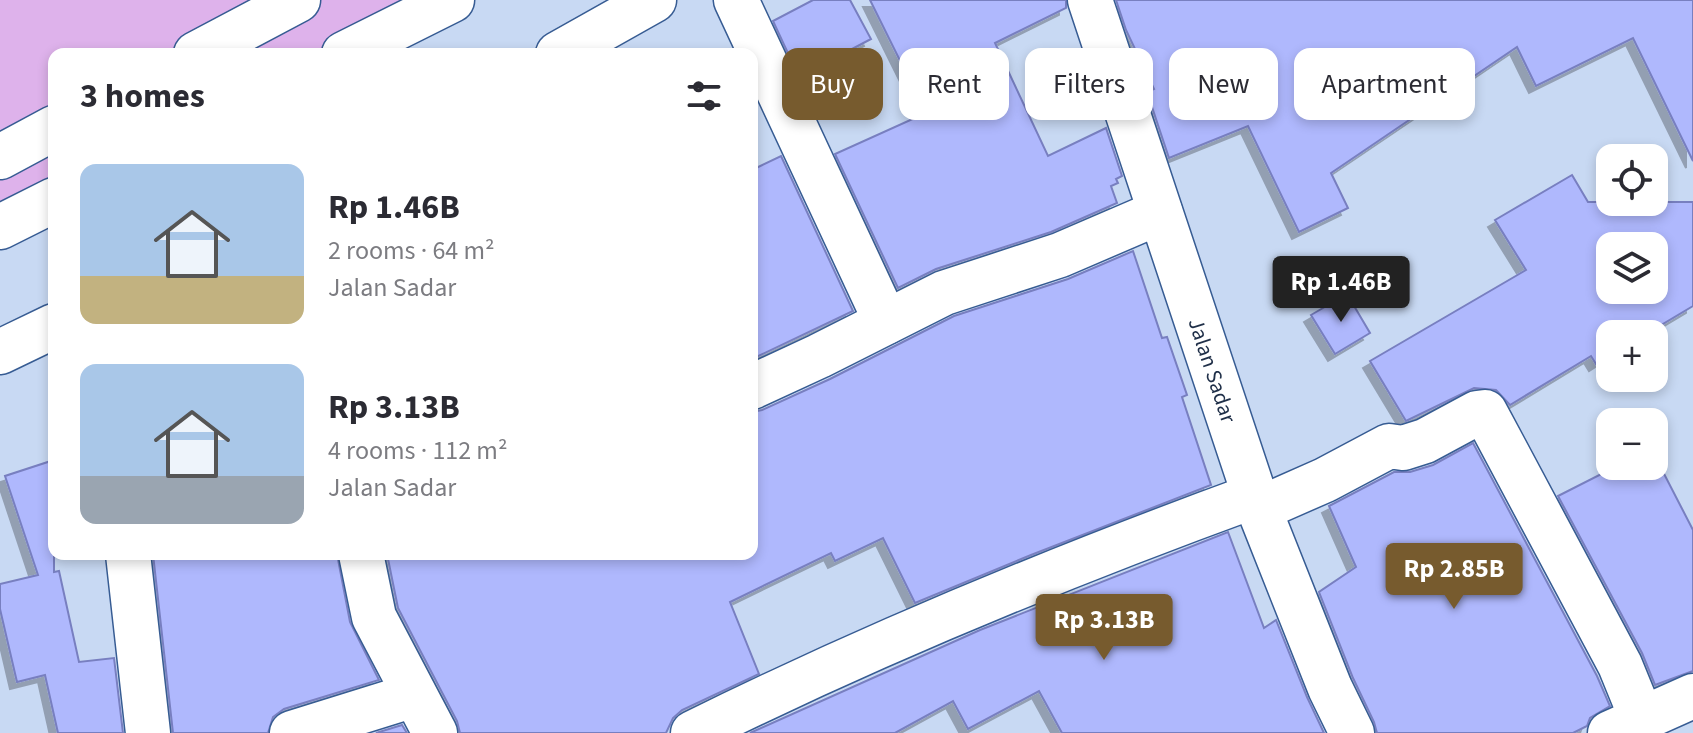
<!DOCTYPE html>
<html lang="en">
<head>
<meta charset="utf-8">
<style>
  body { margin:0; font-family:"Source Sans 3",sans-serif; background:#f7f7f7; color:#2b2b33; height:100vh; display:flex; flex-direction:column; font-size:30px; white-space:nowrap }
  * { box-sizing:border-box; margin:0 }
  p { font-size:26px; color:#7c7c81 }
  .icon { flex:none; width:44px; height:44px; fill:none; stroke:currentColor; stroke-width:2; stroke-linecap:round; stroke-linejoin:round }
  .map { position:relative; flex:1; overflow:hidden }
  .sheet { position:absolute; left:48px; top:48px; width:710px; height:512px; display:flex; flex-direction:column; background:#fff; border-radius:16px; box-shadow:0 4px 12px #0003 }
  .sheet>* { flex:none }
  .top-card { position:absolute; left:782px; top:48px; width:760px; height:72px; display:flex; gap:16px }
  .fabs { position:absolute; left:1596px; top:144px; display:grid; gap:16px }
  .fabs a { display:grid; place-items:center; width:72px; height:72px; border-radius:16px; background:#fff; box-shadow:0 4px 12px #0003; font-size:40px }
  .price { position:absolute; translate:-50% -68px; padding:0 18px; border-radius:8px; background:#775b2e; color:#fff; font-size:26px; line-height:52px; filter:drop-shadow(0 2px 4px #0008) }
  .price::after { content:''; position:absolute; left:50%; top:48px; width:24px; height:18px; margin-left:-12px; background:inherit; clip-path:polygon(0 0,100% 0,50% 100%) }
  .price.on { background:#222; color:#fff }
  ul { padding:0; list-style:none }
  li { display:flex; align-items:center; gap:24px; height:200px; padding:0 32px }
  li span { display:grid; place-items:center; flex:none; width:224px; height:160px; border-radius:16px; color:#555 }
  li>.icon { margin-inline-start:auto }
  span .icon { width:96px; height:96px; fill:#fffc; stroke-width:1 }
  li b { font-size:34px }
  h2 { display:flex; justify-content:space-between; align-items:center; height:96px; padding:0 32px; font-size:34px }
  .pill { padding:0 28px; border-radius:16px; background:#fff; box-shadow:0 4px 12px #0003; font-size:28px; line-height:72px }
  .pill.on { background:#775b2e; color:#fff }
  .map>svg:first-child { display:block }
  .green { fill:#deb2eb }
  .building { fill:#afb8fd; stroke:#787fc0; stroke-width:2; fill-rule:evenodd; filter:url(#shadow) }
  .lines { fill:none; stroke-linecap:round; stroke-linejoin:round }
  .minor-casing { stroke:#375c93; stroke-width:47 }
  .major-casing { stroke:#375c93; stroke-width:47 }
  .minor { stroke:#fff; stroke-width:44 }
  .major { stroke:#fff; stroke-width:44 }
  .labels { text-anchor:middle; stroke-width:7; stroke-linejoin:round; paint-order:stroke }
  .street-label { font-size:22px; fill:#1f2f48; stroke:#c8d9f3 }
</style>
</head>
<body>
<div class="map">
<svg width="1693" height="733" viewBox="0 0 1693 733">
  <defs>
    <filter id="shadow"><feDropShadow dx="-7" dy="7" stdDeviation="0" flood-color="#0004"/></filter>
  </defs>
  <rect width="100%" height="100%" fill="#c8d9f3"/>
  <!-- green -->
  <polygon class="green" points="0,0 452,0 344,54 54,54 54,200 0,227"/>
  <!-- building -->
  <g class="building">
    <polygon points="813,0 850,0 871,39 799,77 773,21"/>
    <polygon points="870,0 1066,0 1066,8 995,43 1048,156 1106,128 1122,176 1116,179 1118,183 1111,186 1117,203 1051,232 936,269 898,288 835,154 926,113"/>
    <polygon points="1116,0 1693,0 1693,161 1633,38 1536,86 1517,47 1331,173 1348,208 1299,232 1248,126 1169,158 1147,92 1154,89 1126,30"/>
    <polygon points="781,156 853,311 752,359 752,170"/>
    <path d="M 1572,175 L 1588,202 L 1693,202 L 1693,306 L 1646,334 L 1610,334 L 1610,355 L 1596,364 L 1591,356 L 1510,405 L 1496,390 L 1474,388 L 1406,421 L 1370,361 L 1526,270 L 1495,220 ZM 1610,246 L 1654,246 L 1654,290 L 1610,290 Z"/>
    <polygon points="1133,251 1162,338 1167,337 1187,395 1182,397 1211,485 1031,555 915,603 883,538 835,561 831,553 730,602 759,674 682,710 673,718 666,733 460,733 457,721 398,608 387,554 752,554 752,412 762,410 830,379 954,316 1068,279"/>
    <polygon points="1347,294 1370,333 1335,354 1311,315"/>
    <polygon points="1473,443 1597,676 1610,706 1590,718 1587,726 1573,733 1377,733 1374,722 1353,678 1319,592 1356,567 1329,506 1394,472 1410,472 1433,465"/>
    <polygon points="54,460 54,572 59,571 79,662 114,658 123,733 58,733 45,675 17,682 0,609 0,584 38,575 5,476"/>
    <polygon points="1617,466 1660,466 1693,530 1693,671 1655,685 1642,653 1558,496"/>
    <polygon points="1228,532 1264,628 1276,620 1307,697 1324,733 1062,733 1039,691 968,729 953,701 895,733 750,733 980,630"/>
    <polygon points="153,554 337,554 350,622 379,680 284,709 273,717 268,733 173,733"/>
    <polygon points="402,725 407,733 376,733"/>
  </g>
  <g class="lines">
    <defs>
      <g id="minor">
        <polyline points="736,0 886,322"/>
        <path id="s1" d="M 1090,0 L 1259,509 L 1330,688 L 1352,733"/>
        <polyline points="196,54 298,0"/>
        <polyline points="0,157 54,128"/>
        <polyline points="752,387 819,356 944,293 1060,255 1160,212"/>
        <polyline points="1259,509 1325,480 1389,446 1403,448 1425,441 1477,413 1485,412 1620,665 1642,719"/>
        <polyline points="128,554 148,733"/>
        <polyline points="361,554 374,617 435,733"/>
        <polyline points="292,733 414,695"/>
        <path d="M 693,733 C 877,642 1062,566 1254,496"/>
        <polyline points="1610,733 1693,696"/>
      </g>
      <g id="major">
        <polyline points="344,54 452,0"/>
        <polyline points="558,54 654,0"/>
        <polyline points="0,227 54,200"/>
        <polyline points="0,352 54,326"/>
      </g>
    </defs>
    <!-- minor casing -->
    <use href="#minor" class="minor-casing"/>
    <!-- major casing -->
    <use href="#major" class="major-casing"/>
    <!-- minor -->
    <use href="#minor" class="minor"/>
    <!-- major -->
    <use href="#major" class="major"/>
  </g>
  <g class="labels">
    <!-- street labels -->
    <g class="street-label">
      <text dy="8" stroke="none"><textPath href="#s1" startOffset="390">Jalan Sadar</textPath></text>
    </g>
  </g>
</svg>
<div class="fabs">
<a><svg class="icon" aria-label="locate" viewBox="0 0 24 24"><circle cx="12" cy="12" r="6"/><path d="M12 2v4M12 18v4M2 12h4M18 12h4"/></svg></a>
<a><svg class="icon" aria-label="layers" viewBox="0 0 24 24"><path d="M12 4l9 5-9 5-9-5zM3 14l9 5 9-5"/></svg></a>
<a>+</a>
<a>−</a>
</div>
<b class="price on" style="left:1341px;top:324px">Rp 1.46B</b>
<b class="price" style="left:1454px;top:611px">Rp 2.85B</b>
<b class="price" style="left:1104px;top:662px">Rp 3.13B</b>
<div class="top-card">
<a class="pill on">Buy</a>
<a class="pill">Rent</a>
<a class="pill">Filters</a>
<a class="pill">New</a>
<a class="pill">Apartment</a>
</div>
<section class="sheet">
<h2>3 homes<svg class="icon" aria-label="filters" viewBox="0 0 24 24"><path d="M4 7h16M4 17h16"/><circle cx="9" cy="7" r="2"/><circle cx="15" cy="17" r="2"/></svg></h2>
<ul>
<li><span style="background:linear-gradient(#a9c7e8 70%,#c2b280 0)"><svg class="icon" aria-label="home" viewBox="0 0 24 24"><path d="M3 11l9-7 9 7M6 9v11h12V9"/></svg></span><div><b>Rp 1.46B</b><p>2 rooms · 64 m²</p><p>Jalan Sadar</p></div></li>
<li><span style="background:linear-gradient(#a9c7e8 70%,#9aa5b1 0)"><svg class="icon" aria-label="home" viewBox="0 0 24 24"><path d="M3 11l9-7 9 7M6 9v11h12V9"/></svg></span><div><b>Rp 3.13B</b><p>4 rooms · 112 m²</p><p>Jalan Sadar</p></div></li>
</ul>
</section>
</div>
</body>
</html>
